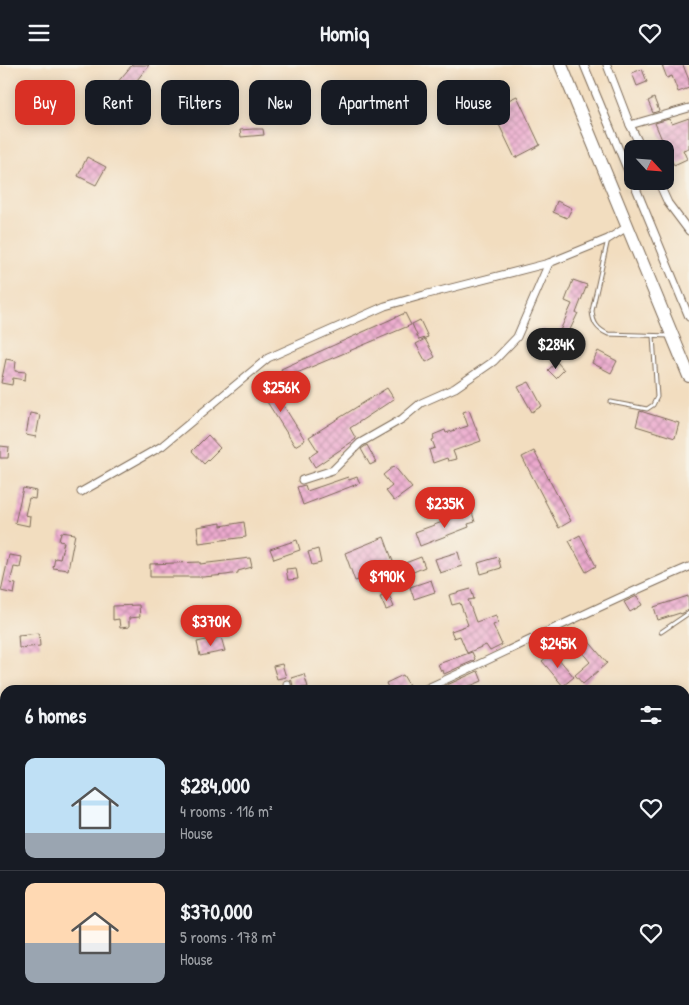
<!DOCTYPE html>
<html lang="en">
<head>
<meta charset="utf-8">
<style>
  body { margin:0; font-family:"Patrick Hand",sans-serif; background:#20242c; color:#f1f3f6; height:100vh; display:flex; flex-direction:column; font-size:19px; white-space:nowrap }
  * { box-sizing:border-box; margin:0 }
  p { font-size:16px; color:#9ea1a6 }
  .icon { flex:none; width:28px; height:28px; fill:none; stroke:currentColor; stroke-width:2; stroke-linecap:round; stroke-linejoin:round }
  .map { position:relative; flex:1; overflow:hidden }
  .side { position:absolute; left:0px; top:620px; width:690px; height:320px; display:flex; flex-direction:column; background:#171b24; border-radius:15px 15px 0 0; box-shadow:0 2px 12px #0003 }
  .side>* { flex:none }
  .guide { position:absolute; left:15px; top:15px; width:660px; height:45px; display:flex; gap:10px }
  .needle { width:32px; rotate:116deg }
  .buttons { position:absolute; left:624px; top:75px; display:grid; gap:10px }
  .buttons a { display:grid; place-items:center; width:50px; height:50px; border-radius:10px; background:#171b24; box-shadow:0 2px 12px #0003; font-size:25px }
  .price { position:absolute; translate:-50% -42px; padding:0 11px; border-radius:18px; background:#d93025; color:#fff; font-size:16px; line-height:32px; filter:drop-shadow(0 1px 2px #0008) }
  .price::after { content:''; position:absolute; left:50%; top:30px; width:15px; height:11px; margin-left:-8px; background:inherit; clip-path:polygon(0 0,100% 0,50% 100%) }
  .price.selected { background:#222; color:#fff }
  ul { padding:0; list-style:none }
  li { display:flex; align-items:center; gap:15px; height:125px; padding:0 25px }
  li+li { border-top:1px solid #363941 }
  li span { display:grid; place-items:center; flex:none; width:140px; height:100px; border-radius:10px; color:#555 }
  li>.icon { margin-inline-start:auto }
  span .icon { width:60px; height:60px; fill:#fffc; stroke-width:1 }
  li b { font-size:21px }
  h2 { display:flex; justify-content:space-between; align-items:center; height:60px; padding:0 25px; font-size:21px }
  .chip { padding:0 18px; border-radius:10px; background:#171b24; box-shadow:0 2px 12px #0003; font-size:18px; line-height:45px }
  .chip.selected { background:#d93025; color:#fff }
  header { display:flex; justify-content:space-between; align-items:center; height:65px; padding:0 25px; background:#171b24; font-size:22px; font-weight:700 }
  .map>svg:first-child { display:block }
  .building { fill:url(#building-cross-hatch) }
  .lines { fill:none; stroke-linecap:round; stroke-linejoin:round }
  .lane-casing { stroke:#7b6956; stroke-width:5 }
  .street-casing { stroke:#7b6956; stroke-width:9 }
  .highway-casing { stroke:#7b6956; stroke-width:14 }
  .lane { stroke:#fff; stroke-width:3 }
  .street { stroke:#fff; stroke-width:7 }
  .highway { stroke:#fff; stroke-width:12 }
</style>
</head>
<body>
<header><svg class="icon" aria-label="menu" viewBox="0 0 24 24"><path d="M4 6h16M4 12h16M4 18h16"/></svg>Homiq<svg class="icon" aria-label="heart" viewBox="0 0 24 24"><path d="M12 20l-8-8c-3-5 5-10 8-4 3-6 11-1 8 4z"/></svg></header>
<div class="map">
<svg width="689" height="940" viewBox="0 0 689 940">
  <defs>
    <pattern id="building-cross-hatch" width="8" height="8" patternUnits="userSpaceOnUse" patternTransform="scale(1.25)"><rect width="8" height="8" fill="#eca9ce"/><path d="M0 0l8 8M0 8l8-8" fill="none" stroke="#c08aa7"/></pattern>
  </defs>
  <rect width="100%" height="100%" fill="#f7f3e8"/>
  <filter id="ink" filterUnits="userSpaceOnUse"><feTurbulence type="fractalNoise" baseFrequency=".02" numOctaves="2"/><feDisplacementMap in="SourceGraphic" scale="10" xChannelSelector="R" yChannelSelector="G"/><feConvolveMatrix kernelMatrix="1 2 1 2 8 2 1 2 1" color-interpolation-filters="sRGB"/></filter>
  <filter id="wash" filterUnits="userSpaceOnUse"><feTurbulence type="fractalNoise" baseFrequency=".0096" numOctaves="4" result="noise"/><feDisplacementMap in="SourceGraphic" scale="20" xChannelSelector="R" yChannelSelector="G"/><feGaussianBlur stdDeviation="1.12" result="paint"/><feColorMatrix in="noise" values="0 0 0 0 0 0 0 0 0 0 0 0 0 0 0 0 0 1.4 0 .05"/><feComposite in="paint" operator="in"/></filter>
  <g filter="url(#wash)">
    <rect width="100%" height="100%" fill="#f2ddbf"/>
    <g id="blocks">
      <!-- building -->
      <g class="building">
        <polygon points="132,0 149,0 118,39 106,31"/>
        <polygon points="662,0 683,0 689,15 689,23 678,27 672,11 667,13"/>
        <polygon points="642,4 647,17 637,21 632,8"/>
        <polygon points="517,31 540,80 515,93 491,43"/>
        <polygon points="654,33 659,46 653,48 648,36"/>
        <polygon points="689,53 689,83 683,85 687,94 674,100 668,88 665,90 665,82 655,58 669,54 672,59"/>
        <polygon points="253,64 263,64 264,70 241,72 240,65"/>
        <polygon points="87,92 106,102 96,120 78,111"/>
        <polygon points="557,136 572,143 567,153 553,147"/>
        <polygon points="573,215 587,220 576,248 578,248 566,273 572,276 569,284 549,276 548,279 538,275 542,264 558,270 572,239 565,236"/>
        <polygon points="405,248 411,260 285,313 281,304"/>
        <polygon points="420,255 428,272 419,275 412,259"/>
        <polygon points="425,274 435,292 426,297 416,279"/>
        <polygon points="598,286 617,296 611,308 592,298"/>
        <polygon points="6,294 16,296 15,306 26,307 25,315 13,313 12,320 1,318"/>
        <polygon points="557,297 564,305 556,313 548,305"/>
        <polygon points="267,314 305,375 295,381 257,321"/>
        <polygon points="529,317 542,341 532,347 518,322"/>
        <polygon points="387,323 394,334 350,363 356,374 315,402 309,392 318,386 309,372"/>
        <polygon points="469,345 481,376 453,386 456,394 448,396 447,393 433,398 429,385 435,383 432,375 434,374 433,370 445,365 446,368 468,361 463,347"/>
        <polygon points="640,346 679,358 675,373 636,361"/>
        <polygon points="30,348 40,350 36,372 26,370"/>
        <polygon points="208,370 220,383 204,399 192,386"/>
        <polygon points="367,380 376,397 370,400 361,384"/>
        <polygon points="0,381 9,382 8,393 0,393"/>
        <polygon points="534,386 571,456 559,463 522,392"/>
        <polygon points="394,401 412,423 394,436 386,426 392,421 383,410"/>
        <polygon points="348,412 349,415 357,412 360,418 303,440 297,422 305,420 307,426"/>
        <polygon points="23,423 36,426 35,434 29,433 25,450 30,451 29,461 15,458"/>
        <polygon points="472,447 475,457 468,459 469,462 420,481 415,467 464,449"/>
        <polygon points="244,457 246,472 199,478 197,462 221,458 221,461"/>
        <polygon points="61,467 75,469 68,505 53,503 55,493 60,494 64,477 59,476"/>
        <polygon points="580,470 596,501 586,507 569,476"/>
        <polygon points="384,472 395,502 372,510 371,508 371,511 355,516 345,488"/>
        <polygon points="297,475 300,485 274,494 270,484"/>
        <polygon points="318,484 321,498 312,500 308,487"/>
        <polygon points="458,487 462,501 440,508 435,494"/>
        <polygon points="9,490 22,492 20,503 14,502 10,518 16,519 14,529 1,526"/>
        <polygon points="421,492 425,502 404,511 400,500"/>
        <polygon points="498,492 501,503 481,509 478,498"/>
        <polygon points="250,493 252,502 238,506 238,508 226,510 203,512 150,512 150,499 200,497 200,499"/>
        <polygon points="296,503 298,514 288,515 286,504"/>
        <polygon points="431,515 435,527 414,534 410,522"/>
        <polygon points="471,524 474,534 468,535 476,557 496,550 498,558 493,560 502,580 490,586 486,580 467,588 460,571 454,573 451,566 468,560 460,538 452,540 449,530"/>
        <polygon points="389,530 394,542 386,545 380,532"/>
        <polygon points="637,531 642,540 630,547 624,537"/>
        <polygon points="688,531 689,545 681,549 680,548 658,555 654,542"/>
        <polygon points="139,540 140,552 129,553 129,562 120,563 119,554 113,555 113,541"/>
        <polygon points="581,567 607,598 583,619 575,610 590,597 572,575"/>
        <polygon points="39,568 40,581 19,583 18,570"/>
        <polygon points="221,572 225,586 200,591 197,577"/>
        <polygon points="472,587 475,594 473,596 444,609 443,605 441,606 438,599"/>
        <polygon points="553,587 574,612 563,621 542,596"/>
        <polygon points="282,599 286,612 277,614 273,601"/>
        <polygon points="478,606 482,616 465,623 466,625 436,625"/>
        <polygon points="304,609 308,622 294,625 291,613"/>
        <polygon points="403,610 409,620 399,625 389,625 386,618"/>
      </g>
    </g>
  </g>
  <g filter="url(#ink)">
    <use href="#blocks" fill-opacity="0" stroke="#7b6956" stroke-width="1"/>
    <g class="lines">
      <defs>
        <g id="lane">
          <path d="M 608,174 L 592,246 C 593,258 597,264 608,269 L 670,271"/>
          <polyline points="611,337 647,344 653,340 657,332 653,271"/>
          <polyline points="661,567 689,548"/>
        </g>
        <g id="street">
          <polyline points="584,0 632,116"/>
          <polyline points="607,0 630,60 642,84"/>
          <polyline points="630,60 689,43"/>
          <polyline points="633,116 689,252"/>
          <polyline points="658,116 668,138 689,166"/>
          <polyline points="302,415 333,405 360,378 402,354 421,338 455,323 494,296 517,272 549,198 608,174 627,162"/>
          <polyline points="81,427 162,381 268,293 385,241 424,230 549,198"/>
          <polyline points="287,619 288,625"/>
          <path d="M 423,625 C 512,585 599,540 689,502"/>
          <polyline points="685,856 689,855"/>
          <polyline points="685,928 689,927"/>
          <polyline points="501,935 502,940"/>
          <polyline points="160,940 189,935"/>
          <polyline points="261,940 262,935"/>
          <polyline points="441,940 444,935"/>
          <polyline points="654,940 666,935"/>
        </g>
        <polyline id="highway" points="561,0 689,311"/>
      </defs>
      <!-- lane casing -->
      <use href="#lane" class="lane-casing"/>
      <!-- street casing -->
      <use href="#street" class="street-casing"/>
      <!-- highway casing -->
      <use href="#highway" class="highway-casing"/>
      <!-- lane -->
      <use href="#lane" class="lane"/>
      <!-- street -->
      <use href="#street" class="street"/>
      <!-- highway -->
      <use href="#highway" class="highway"/>
    </g>
  </g>
</svg>
<div class="buttons">
<a><svg class="needle" viewBox="-14 -14 28 28"><path d="M0-13l5 13h-10z" fill="#e53935"/><path d="M0 13l5-13h-10z" fill="#9ea1a6"/></svg></a>
</div>
<b class="price selected" style="left:556px;top:305px">$284K</b>
<b class="price" style="left:281px;top:348px">$256K</b>
<b class="price" style="left:445px;top:464px">$235K</b>
<b class="price" style="left:387px;top:537px">$190K</b>
<b class="price" style="left:211px;top:582px">$370K</b>
<b class="price" style="left:558px;top:604px">$245K</b>
<div class="guide">
<a class="chip selected">Buy</a>
<a class="chip">Rent</a>
<a class="chip">Filters</a>
<a class="chip">New</a>
<a class="chip">Apartment</a>
<a class="chip">House</a>
</div>
<section class="side">
<h2>6 homes<svg class="icon" aria-label="filters" viewBox="0 0 24 24"><path d="M4 7h16M4 17h16"/><circle cx="9" cy="7" r="2"/><circle cx="15" cy="17" r="2"/></svg></h2>
<ul>
<li><span style="background:linear-gradient(#bfe0f5 75%,#9aa5b1 0)"><svg class="icon" aria-label="home" viewBox="0 0 24 24"><path d="M3 11l9-7 9 7M6 9v11h12V9"/></svg></span><div><b>$284,000</b><p>4 rooms · 116 m²</p><p>House</p></div><svg class="icon" aria-label="heart" viewBox="0 0 24 24"><path d="M12 20l-8-8c-3-5 5-10 8-4 3-6 11-1 8 4z"/></svg></li>
<li><span style="background:linear-gradient(#ffd9b3 60%,#9aa5b1 0)"><svg class="icon" aria-label="home" viewBox="0 0 24 24"><path d="M3 11l9-7 9 7M6 9v11h12V9"/></svg></span><div><b>$370,000</b><p>5 rooms · 178 m²</p><p>House</p></div><svg class="icon" aria-label="heart" viewBox="0 0 24 24"><path d="M12 20l-8-8c-3-5 5-10 8-4 3-6 11-1 8 4z"/></svg></li>
</ul>
</section>
</div>
</body>
</html>
